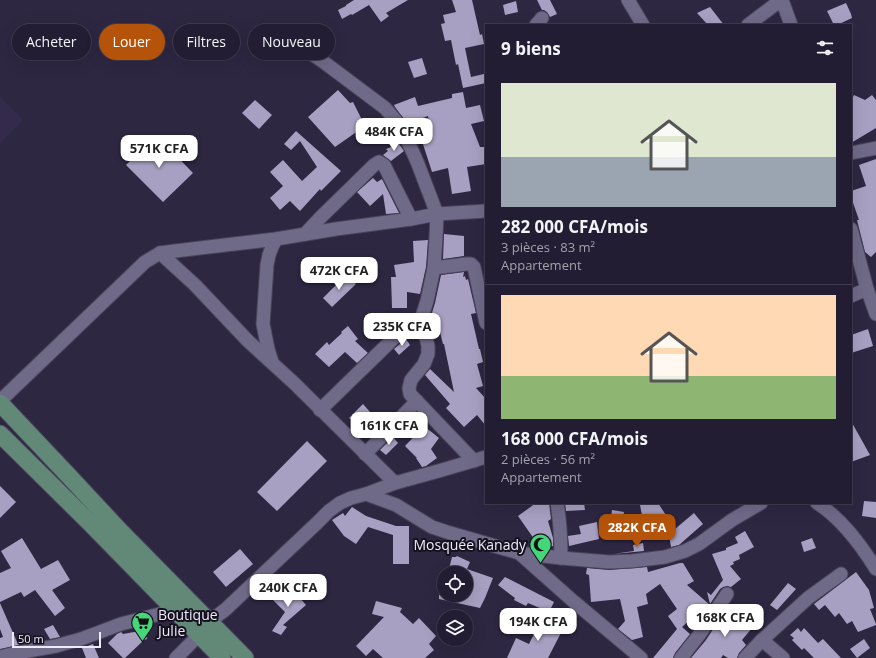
<!DOCTYPE html>
<html lang="fr">
<head>
<meta charset="utf-8">
<style>
  body { margin:0; font-family:"Open Sans",sans-serif; background:#2e2a3e; color:#f1f3f6; height:100vh; display:flex; flex-direction:column; font-size:15px; white-space:nowrap }
  * { box-sizing:border-box; margin:0 }
  p { font-size:13px; color:#a2a2ac }
  .icon { flex:none; width:22px; height:22px; fill:none; stroke:currentColor; stroke-width:2; stroke-linecap:round; stroke-linejoin:round }
  .map { position:relative; flex:1; overflow:hidden }
  .sheet { position:absolute; left:485px; top:24px; width:367px; height:480px; display:flex; flex-direction:column; background:#221d32; border-radius:0px; box-shadow:0 4px 16px #0002,0 0 0 1px #3f3b4d }
  .sheet>* { flex:none }
  .top-card { position:absolute; left:12px; top:24px; width:380px; height:36px; display:flex; gap:8px }
  .controls { position:absolute; left:437px; top:566px; display:grid; gap:8px }
  .controls a { display:grid; place-items:center; width:36px; height:36px; border-radius:50%; background:#221d32; box-shadow:0 4px 16px #0002,0 0 0 1px #3f3b4d; font-size:20px }
  .scale { position:absolute; left:12px; bottom:10px; width:89px; box-sizing:border-box; padding-left:4px; border:2px solid #eeeafd; border-top:0; font-size:11px; line-height:14px; white-space:nowrap; color:#eeeafd; -webkit-text-stroke:3px #15121e; paint-order:stroke }
  .price { position:absolute; translate:-50% -34px; padding:0 9px; border-radius:8px; background:#fff; color:#222; font-size:13px; line-height:26px; filter:drop-shadow(0 1px 2px #0008) }
  .price::after { content:''; position:absolute; left:50%; top:24px; width:12px; height:9px; margin-left:-6px; background:inherit; clip-path:polygon(0 0,100% 0,50% 100%) }
  .price.active { background:#b45309; color:#fff }
  ul { padding:0; list-style:none }
  li { display:grid; align-content:center; gap:8px; height:212px; padding:0 16px }
  li+li { border-top:1px solid #3f3b4d }
  li span { display:grid; place-items:center; height:124px; border-radius:0px; color:#555 }
  li>.icon { margin-inline-start:auto }
  span .icon { width:72px; height:72px; fill:#fffc; stroke-width:1 }
  li b { font-size:17px }
  h2 { display:flex; justify-content:space-between; align-items:center; height:48px; padding:0 16px; font-size:17px }
  .pill { padding:0 14px; border-radius:18px; background:#221d32; box-shadow:0 4px 16px #0002,0 0 0 1px #3f3b4d; font-size:14px; line-height:36px }
  .pill.active { background:#b45309; color:#fff }
  .map>svg:first-child { display:block }
  .built { fill:#332a4c }
  .building { fill:#a7a0c2 }
  .lines { fill:none; stroke-linecap:round; stroke-linejoin:round }
  .minor-casing { stroke:#4a445b; stroke-width:15 }
  .major-casing { stroke:#4a445b; stroke-width:19 }
  .minor { stroke:#706a89; stroke-width:13 }
  .major { stroke:#628978; stroke-width:17 }
  .labels { text-anchor:middle; stroke-width:4; stroke-linejoin:round; paint-order:stroke }
  .poi-label { font-size:14px; fill:#eeeafd; stroke:#15121e; text-anchor:end }
</style>
</head>
<body>
<div class="map">
<svg width="876" height="658" viewBox="0 0 876 658">
  <rect width="100%" height="100%" fill="#2d2742"/>
  <!-- built -->
  <polygon class="built" points="0,97 23,120 0,144"/>
  <!-- building -->
  <g class="building">
    <polygon points="354,0 408,0 386,13 389,16 381,22 369,5 352,15 351,14 342,19 338,10 346,6 346,5"/>
    <polygon points="452,0 472,0 480,35 482,34 484,44 465,48 471,77 484,74 486,83 463,88 458,64 456,65 451,40 445,41 441,24 445,23 443,15 456,12"/>
    <polygon points="537,0 550,0 557,14 550,17 547,12 544,10 542,10"/>
    <polygon points="516,1 518,12 505,15 503,5"/>
    <polygon points="846,3 851,14 852,18 837,25 834,25 827,11"/>
    <polygon points="710,7 724,25 708,25 697,13"/>
    <polygon points="422,58 427,74 414,78 408,62"/>
    <polygon points="338,90 350,103 353,102 365,126 335,147 308,117"/>
    <polygon points="463,92 466,108 480,105 484,121 471,124 480,147 486,147 486,164 467,167 471,191 452,194 448,168 432,172 421,138 431,134 428,116 409,123 407,118 404,119 395,107 394,105 415,97 418,106 452,98 452,94"/>
    <polygon points="854,95 865,100 872,95 876,100 876,128 851,143 851,101"/>
    <polygon points="255,100 272,115 259,129 242,113"/>
    <polygon points="296,131 341,171 321,191 320,189 300,211 290,201 280,210 270,198 283,186 270,172 283,160 302,181 317,167 300,141 291,150 284,144"/>
    <polygon points="156,135 193,173 163,202 126,165"/>
    <polygon points="399,144 404,151 391,161 383,155 388,151 386,149"/>
    <polygon points="876,159 876,252 871,257 865,252 857,220 859,220 851,197 851,191 866,186 859,165"/>
    <polygon points="373,178 377,182 382,179 399,213 386,214 383,194 370,206 357,192"/>
    <polygon points="444,234 464,236 464,256 443,259"/>
    <polygon points="428,240 426,267 420,294 407,292 407,308 392,308 391,277 396,277 394,265 414,262 413,241"/>
    <polygon points="464,272 463,277 465,276 466,280 468,279 476,313 471,314 479,349 480,349 483,362 477,364 483,386 476,388 486,399 486,426 477,415 464,427 446,408 450,404 425,375 430,369 454,392 444,344 443,344 437,320 431,321 431,316 435,303 441,275"/>
    <polygon points="346,275 356,284 332,307 323,298"/>
    <polygon points="348,326 358,339 355,341 368,353 357,363 345,352 329,367 315,354 327,342 329,345 342,333 341,332"/>
    <polygon points="868,329 873,346 851,353 851,335"/>
    <polygon points="406,339 410,345 399,355 394,349"/>
    <polygon points="363,404 377,420 364,431 349,418"/>
    <polygon points="851,421 870,455 851,462"/>
    <polygon points="424,426 439,438 431,449 437,458 426,466 422,467 416,458 417,458 405,446"/>
    <polygon points="393,437 398,443 386,455 380,450"/>
    <polygon points="307,441 327,461 277,511 257,492"/>
    <polygon points="0,486 16,502 0,518"/>
    <polygon points="864,501 876,502 876,518 862,516"/>
    <polygon points="536,503 549,503 551,519 548,521 553,538 553,546 545,548 535,547 532,536 518,516"/>
    <polygon points="565,503 584,503 585,510 566,511"/>
    <polygon points="650,503 658,503 675,529 694,513 703,524 679,545 671,547 669,535 650,539 645,521 643,521 640,505"/>
    <polygon points="352,507 366,516 396,526 409,526 409,564 393,564 393,535 368,527 356,544 344,536 332,520 343,513 345,516"/>
    <polygon points="612,510 624,512 622,526 610,525"/>
    <polygon points="597,522 599,539 569,546 568,536 581,534 579,526"/>
    <polygon points="745,531 754,547 739,555 740,559 733,562 734,564 730,566 741,579 731,587 727,586 723,587 720,589 710,604 707,592 711,595 723,580 712,554 726,550 726,548 738,543 735,537"/>
    <polygon points="22,538 41,569 58,560 70,580 52,590 65,608 55,616 35,590 24,597 21,592 0,602 0,573 11,568 1,551"/>
    <polygon points="812,538 816,548 804,552 801,542"/>
    <polygon points="643,543 644,551 613,554 634,551 633,545"/>
    <polygon points="240,549 253,564 226,587 213,572"/>
    <polygon points="457,556 470,562 467,569 493,578 485,598 480,608 439,599 439,595 466,595 466,571 465,573 448,573 452,557 456,557"/>
    <polygon points="680,563 683,563 694,581 687,585 710,605 703,615 699,612 682,627 690,634 675,653 673,658 653,658 677,629 668,616 677,609 660,584 646,594 648,604 637,607 643,637 632,640 618,629 625,621 620,599 591,602 589,575 586,574 587,568 609,570 647,567 648,572"/>
    <polygon points="856,572 869,590 874,608 870,609 876,624 876,625 858,632 852,621 847,624 839,613 835,617 825,605 819,610 814,604"/>
    <polygon points="505,577 554,602 549,612 528,603 526,606 514,600 515,598 498,585"/>
    <polygon points="788,583 796,589 777,610 770,605"/>
    <polygon points="289,585 306,605 283,625 287,627 281,635 272,631 285,612 273,600"/>
    <polygon points="376,601 402,608 400,612 413,624 419,618 436,636 429,644 434,650 425,658 383,658 373,649 366,656 356,646 384,617 372,614"/>
    <polygon points="0,603 17,642 19,645 0,649 0,638 3,637 0,629"/>
    <polygon points="727,608 752,628 742,640 746,645 739,653 737,658 728,658 723,655 721,658 691,658 706,640"/>
    <polygon points="543,616 564,627 548,658 507,658 516,638 529,644"/>
    <polygon points="53,625 60,637 50,639 44,629"/>
    <polygon points="798,628 801,632 804,628 818,643 823,639 841,658 814,658 804,648 802,650 792,640 794,638 790,635"/>
    <polygon points="145,630 147,639 144,640 125,658 123,658 108,643 117,634 121,632 123,634"/>
    <polygon points="864,639 870,648 857,658 850,649"/>
    <polygon points="93,644 99,658 86,658 82,648"/>
  </g>
  <g class="lines">
    <defs>
      <g id="minor">
        <polyline points="628,0 643,25"/>
        <polyline points="782,0 791,25"/>
        <polyline points="536,25 542,18"/>
        <polyline points="748,25 781,0"/>
        <polyline points="269,31 276,40 296,45 312,54 325,63 385,108 397,122 411,148 418,164 437,214 436,237 434,268 427,301 418,329"/>
        <polyline points="851,153 876,148"/>
        <polyline points="851,229 867,289 876,314"/>
        <polyline points="305,234 319,219 370,169 374,165 379,162 384,165 411,219"/>
        <polyline points="160,253 195,285 248,341 294,383 395,483"/>
        <polyline points="434,268 466,264 471,264 474,267 486,323"/>
        <polyline points="851,296 867,289"/>
        <polyline points="272,362 268,349 263,324 267,265 269,255 272,247 276,239"/>
        <polyline points="0,401 145,262 160,253 175,251 276,239 336,229 411,219 437,214 486,211"/>
        <path d="M 320,410 L 393,339 C 402,332 406,329 418,329 L 426,337 L 428,346 L 428,354 L 424,364 L 411,380 L 409,388 L 410,394 L 474,461"/>
        <polyline points="365,454 417,401"/>
        <polyline points="366,494 396,505 432,527 447,532 519,553 561,558 609,562 632,561 665,557 685,551 699,544 732,520 761,503"/>
        <path d="M 557,503 C 560,521 561,540 561,558"/>
        <path d="M 817,503 C 841,518 861,545 876,569"/>
        <polyline points="519,553 573,601 641,658"/>
        <path d="M 203,627 C 210,620 219,615 226,609 L 317,523 L 329,511 L 340,503 L 351,498 L 366,494 L 395,483 L 442,470 L 486,457"/>
        <polyline points="762,640 783,658"/>
        <polyline points="0,657 12,654 56,646 81,639 121,624 175,610"/>
        <polyline points="176,658 199,635"/>
        <polyline points="681,658 699,635 727,594"/>
        <polyline points="745,658 762,640 808,598 841,574"/>
      </g>
      <g id="major">
        <polyline points="0,403 67,474 120,531 245,658"/>
        <polyline points="0,434 90,523 222,658"/>
      </g>
    </defs>
    <!-- minor casing -->
    <use href="#minor" class="minor-casing"/>
    <!-- major casing -->
    <use href="#major" class="major-casing"/>
    <!-- minor -->
    <use href="#minor" class="minor"/>
    <!-- major -->
    <use href="#major" class="major"/>
  </g>
  <!-- icons -->
  <defs>
    <symbol id="mosque-pin" viewBox="-11 -11 22 30"><path d="M0 17L-7.5 6A9.5 9.5 0 1 1 7.5 6Z" fill="#44d77a" stroke="#15121e"/><path d="M3.5-4.9A6 6 0 1 0 3.5 4.9A5 5 0 1 1 3.5-4.9Z" fill="#111"/></symbol>
    <symbol id="supermarket-pin" viewBox="-11 -11 22 30"><path d="M0 17L-7.5 6A9.5 9.5 0 1 1 7.5 6Z" fill="#44d77a" stroke="#15121e"/><path d="M-6-5.5h2.5l.6 2H6L4.5 2H-2.5L-4.4-4H-6ZM-1.5 3.2a1.3 1.3 0 1 0 .1 0ZM3 3.2a1.3 1.3 0 1 0 .1 0Z" fill="#111"/></symbol>
  </defs>
  <g fill-rule="evenodd">
    <use href="#mosque-pin" x="528" y="532" width="25" height="34"/>
    <use href="#supermarket-pin" x="130" y="610" width="25" height="34"/>
  </g>
  <g class="labels">
    <!-- poi labels -->
    <g class="poi-label">
      <text x="526" y="550">Mosquée Kanady</text>
      <text x="158" y="620" text-anchor="start">Boutique<tspan x="158" dy="16">Julie</tspan></text>
    </g>
  </g>
</svg>
<div class="controls">
<a><svg class="icon" aria-label="locate" viewBox="0 0 24 24"><circle cx="12" cy="12" r="6"/><path d="M12 2v4M12 18v4M2 12h4M18 12h4"/></svg></a>
<a><svg class="icon" aria-label="layers" viewBox="0 0 24 24"><path d="M12 4l9 5-9 5-9-5zM3 14l9 5 9-5"/></svg></a>
</div>
<div class="scale">50 m</div>
<b class="price" style="left:394px;top:152px">484K CFA</b>
<b class="price" style="left:159px;top:169px">571K CFA</b>
<b class="price" style="left:339px;top:291px">472K CFA</b>
<b class="price" style="left:402px;top:347px">235K CFA</b>
<b class="price" style="left:389px;top:446px">161K CFA</b>
<b class="price active" style="left:637px;top:548px">282K CFA</b>
<b class="price" style="left:288px;top:608px">240K CFA</b>
<b class="price" style="left:725px;top:638px">168K CFA</b>
<b class="price" style="left:538px;top:642px">194K CFA</b>
<div class="top-card">
<a class="pill">Acheter</a>
<a class="pill active">Louer</a>
<a class="pill">Filtres</a>
<a class="pill">Nouveau</a>
</div>
<section class="sheet">
<h2>9 biens<svg class="icon" aria-label="filters" viewBox="0 0 24 24"><path d="M4 7h16M4 17h16"/><circle cx="9" cy="7" r="2"/><circle cx="15" cy="17" r="2"/></svg></h2>
<ul>
<li><span style="background:linear-gradient(#dfe7d0 60%,#9aa5b1 0)"><svg class="icon" aria-label="home" viewBox="0 0 24 24"><path d="M3 11l9-7 9 7M6 9v11h12V9"/></svg></span><div><b>282 000 CFA/mois</b><p>3 pièces · 83 m²</p><p>Appartement</p></div></li>
<li><span style="background:linear-gradient(#ffd9b3 65%,#8fb573 0)"><svg class="icon" aria-label="home" viewBox="0 0 24 24"><path d="M3 11l9-7 9 7M6 9v11h12V9"/></svg></span><div><b>168 000 CFA/mois</b><p>2 pièces · 56 m²</p><p>Appartement</p></div></li>
</ul>
</section>
</div>
</body>
</html>
